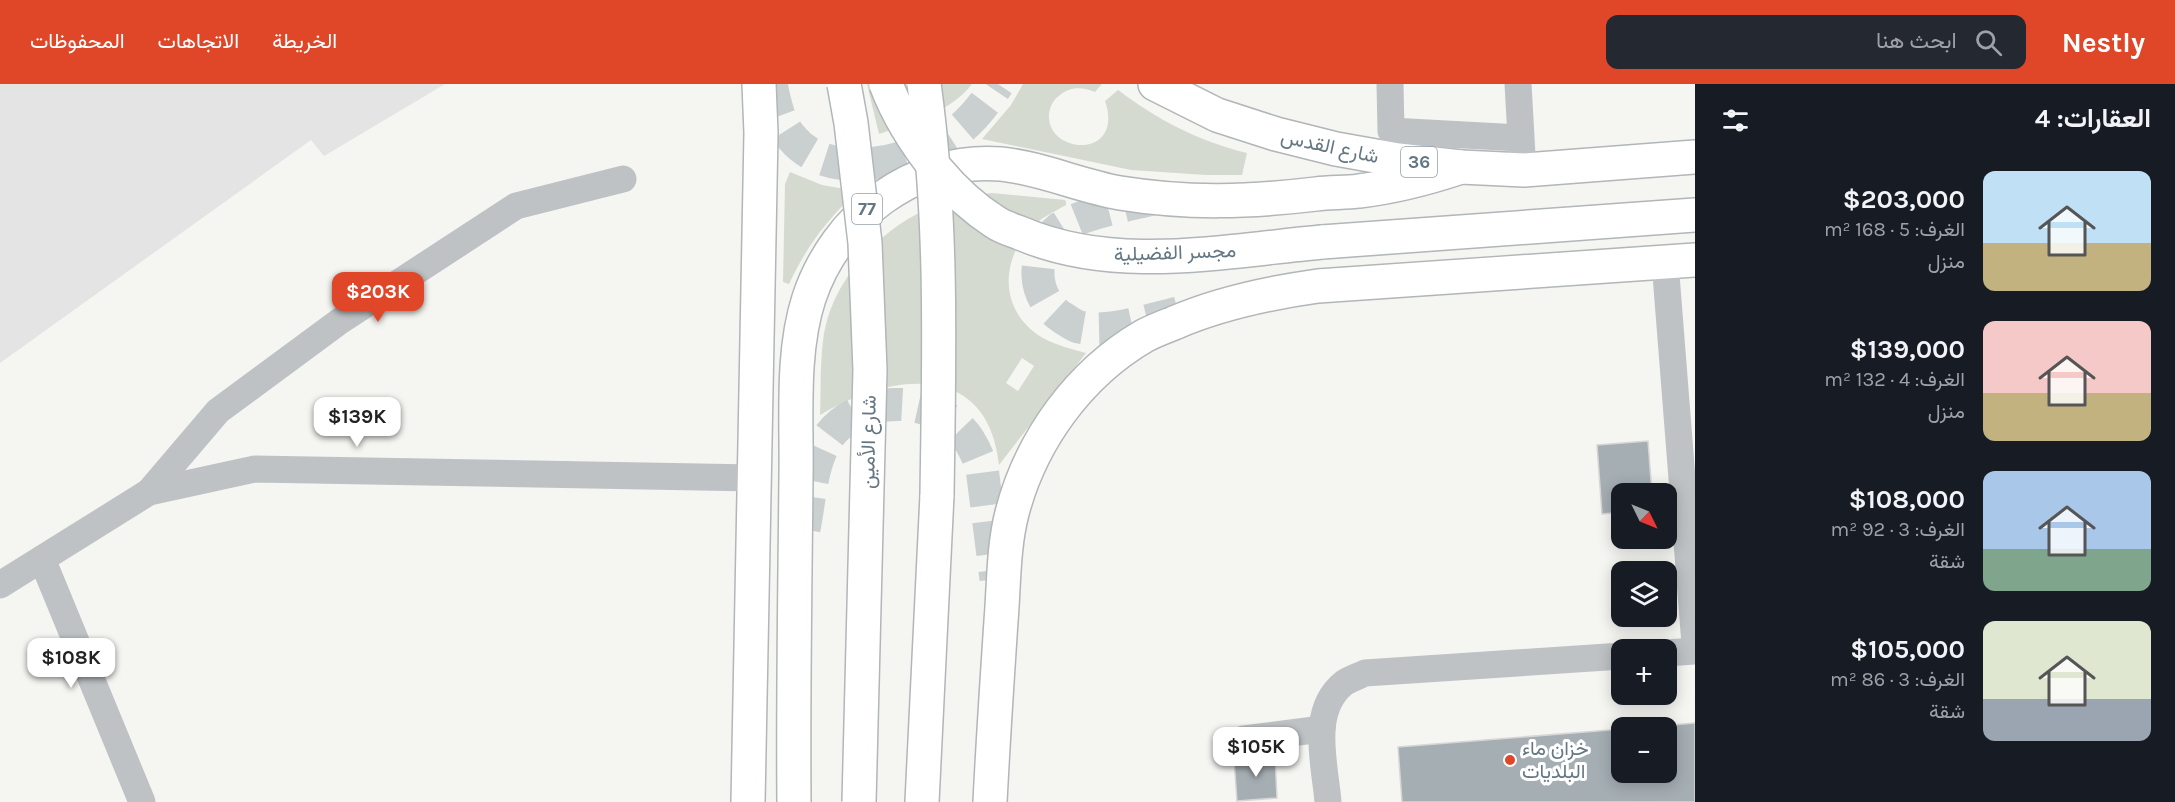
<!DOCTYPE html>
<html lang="ar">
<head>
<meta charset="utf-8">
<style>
  body { margin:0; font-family:Karla,Vazirmatn,sans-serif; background:#242831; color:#f1f3f6; direction:rtl; height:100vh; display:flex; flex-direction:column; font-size:22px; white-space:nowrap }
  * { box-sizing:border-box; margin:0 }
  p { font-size:20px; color:#9ea1a6 }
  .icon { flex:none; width:33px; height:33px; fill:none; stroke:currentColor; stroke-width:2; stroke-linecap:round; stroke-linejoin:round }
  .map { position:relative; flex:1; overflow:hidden; direction:ltr }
  .sheet { display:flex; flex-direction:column; background:#171b24; width:480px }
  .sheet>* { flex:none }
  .needle { width:39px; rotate:133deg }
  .fabs { position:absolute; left:1611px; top:399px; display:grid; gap:12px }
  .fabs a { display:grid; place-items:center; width:66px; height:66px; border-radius:12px; background:#171b24; box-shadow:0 3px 15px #0003; font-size:30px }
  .price { position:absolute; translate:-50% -51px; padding:0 14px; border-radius:12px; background:#fff; color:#222; font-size:20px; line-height:39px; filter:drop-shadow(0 2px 3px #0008) }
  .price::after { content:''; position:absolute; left:50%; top:36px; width:18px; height:14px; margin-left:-9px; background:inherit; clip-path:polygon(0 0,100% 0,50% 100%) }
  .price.on { background:#df4728; color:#fff }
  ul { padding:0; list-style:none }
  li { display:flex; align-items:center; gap:18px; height:150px; padding:0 24px }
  li span { display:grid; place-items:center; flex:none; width:168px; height:120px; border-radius:12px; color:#555 }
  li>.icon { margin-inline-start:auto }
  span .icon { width:72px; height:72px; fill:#fffc; stroke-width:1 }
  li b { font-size:26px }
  h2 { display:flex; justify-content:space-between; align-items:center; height:72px; padding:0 24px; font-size:26px }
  header { display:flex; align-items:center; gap:36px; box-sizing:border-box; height:84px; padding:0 30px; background:#df4728; color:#fff }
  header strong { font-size:28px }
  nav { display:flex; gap:33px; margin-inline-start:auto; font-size:21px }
  .search { width:420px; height:54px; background:#242831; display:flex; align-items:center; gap:15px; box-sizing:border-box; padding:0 21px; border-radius:12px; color:#9ea1a6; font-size:22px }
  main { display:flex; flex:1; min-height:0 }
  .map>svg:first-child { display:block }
  .built { fill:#e3e4e3 }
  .green { fill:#d5dad1; fill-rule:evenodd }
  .building { fill:#a5aeb3; stroke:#d7d6d4; stroke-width:1.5 }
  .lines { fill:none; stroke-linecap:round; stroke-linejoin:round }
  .major-tunnel { stroke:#cacfd0; stroke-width:33; stroke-dasharray:33 16; stroke-linecap:butt }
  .major-casing { stroke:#b1b6b9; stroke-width:36 }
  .minor { stroke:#bec2c5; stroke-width:27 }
  .major { stroke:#fff; stroke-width:33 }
  .major-bridge-casing { stroke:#b1b6b9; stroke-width:36; stroke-linecap:butt }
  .major-bridge { stroke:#fff; stroke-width:33 }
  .poi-dot { fill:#df4728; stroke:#fff; stroke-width:2 }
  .labels { text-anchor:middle; stroke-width:6; stroke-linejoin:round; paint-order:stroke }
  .shield { fill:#fff; stroke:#93a0a8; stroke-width:1.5 }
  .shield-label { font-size:18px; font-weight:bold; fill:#657782 }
  .street-label { font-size:20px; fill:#657782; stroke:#fff }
  .poi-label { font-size:20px; fill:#657782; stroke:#fff; text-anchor:start }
</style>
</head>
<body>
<header>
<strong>Nestly</strong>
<div class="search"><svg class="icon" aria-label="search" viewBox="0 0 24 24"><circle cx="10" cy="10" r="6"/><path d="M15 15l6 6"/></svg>ابحث هنا</div>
<nav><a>الخريطة</a><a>الاتجاهات</a><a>المحفوظات</a></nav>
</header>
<main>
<section class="sheet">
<h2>العقارات: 4<svg class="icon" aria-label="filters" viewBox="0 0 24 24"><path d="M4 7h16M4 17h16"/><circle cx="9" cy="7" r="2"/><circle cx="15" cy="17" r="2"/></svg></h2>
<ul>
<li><span style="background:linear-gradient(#bfe0f5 60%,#c2b280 0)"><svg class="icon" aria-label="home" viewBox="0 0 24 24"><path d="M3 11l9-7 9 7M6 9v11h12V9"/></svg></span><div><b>$203,000</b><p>الغرف: 5 · 168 m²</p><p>منزل</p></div></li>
<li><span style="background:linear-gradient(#f6c9c9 60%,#c2b280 0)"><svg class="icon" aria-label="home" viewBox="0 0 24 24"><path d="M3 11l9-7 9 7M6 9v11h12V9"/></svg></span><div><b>$139,000</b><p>الغرف: 4 · 132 m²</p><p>منزل</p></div></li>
<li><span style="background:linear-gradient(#a9c7e8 65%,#7fa58c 0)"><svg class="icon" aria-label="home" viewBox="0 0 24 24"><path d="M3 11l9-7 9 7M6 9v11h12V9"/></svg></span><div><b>$108,000</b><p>الغرف: 3 · 92 m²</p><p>شقة</p></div></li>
<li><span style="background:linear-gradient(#dfe7d0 65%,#9aa5b1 0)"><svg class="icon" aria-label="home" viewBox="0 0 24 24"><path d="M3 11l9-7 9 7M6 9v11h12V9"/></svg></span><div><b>$105,000</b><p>الغرف: 3 · 86 m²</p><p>شقة</p></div></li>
</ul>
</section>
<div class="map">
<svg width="1695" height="718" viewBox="0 0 1695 718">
  <rect width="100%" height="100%" fill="#f5f5f2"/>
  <!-- built -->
  <polygon class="built" points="0,0 445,0 324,72 311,56 0,279"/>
  <!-- green -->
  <g class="green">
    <path d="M 867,0 L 972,0 C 951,28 911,39 879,50 Z"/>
    <path d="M 1023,0 L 1102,0 L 1095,8 C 1083,3 1071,2 1060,11 C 1054,15 1050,22 1049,30 C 1046,71 1125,76 1105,17 L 1118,6 C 1158,36 1198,57 1247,69 L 1242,91 L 1206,91 L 1131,86 L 982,55 L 1011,21 Z"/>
    <path d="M 790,88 L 822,101 L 856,107 C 825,140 809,158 789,200 L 783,198 L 785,100 Z"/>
    <path d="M 992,109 L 1065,116 L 1066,118 L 1066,121 C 1054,128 1040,134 1031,144 C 999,178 1000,229 1043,254 C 1056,261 1071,265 1086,269 L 999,381 C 988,275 889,289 820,331 C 821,306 820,281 823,257 C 830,196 882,141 939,120 C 956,113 974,111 992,109 ZM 1022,274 L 1034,282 L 1018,307 L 1006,299 Z"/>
  </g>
  <!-- building -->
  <g class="building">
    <polygon points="1648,357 1652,410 1622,410 1622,428 1602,430 1597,361"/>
    <polygon points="1695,639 1695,718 1402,718 1398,663 1622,645 1622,688 1666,688 1666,644 1637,644"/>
    <polygon points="1275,672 1277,714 1237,717 1234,675"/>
  </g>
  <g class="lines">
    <!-- major-tunnel -->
    <g class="major-tunnel">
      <path d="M 771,0 C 775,20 779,40 793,55 C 830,99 915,78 955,49 C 973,36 986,18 998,0"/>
      <path d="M 1156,114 C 1130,121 1082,129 1060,144 C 1046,155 1037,174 1038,192 C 1039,209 1048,225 1063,234 C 1068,237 1073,241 1079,243 C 1108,250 1148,236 1178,229"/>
      <path d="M 804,445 C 810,415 811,378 829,352 C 858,313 920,311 956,341 C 970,353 976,368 982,384 L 996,495"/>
    </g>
    <defs>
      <g id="major">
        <polyline points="1155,0 1217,31 1276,50 1336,65 1398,76 1461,83 1524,86 1695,73"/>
        <polyline points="1322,158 1695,131"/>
        <polyline points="748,718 761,49 759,0"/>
        <path d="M 794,718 C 793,609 795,501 796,392 C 797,335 791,269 809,214 C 836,133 913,73 1001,80 C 1041,84 1080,102 1120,109 C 1188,120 1249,118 1316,110 C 1331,108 1345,109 1359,107 C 1394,103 1428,94 1461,83"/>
        <polyline points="922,718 937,411"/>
        <path d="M 990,718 C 993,658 997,597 1001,537 C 1004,501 1003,464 1012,429 C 1031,356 1079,290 1144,252 C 1153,247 1164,243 1174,239 C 1220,219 1268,209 1318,202 L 1695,176"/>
      </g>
    </defs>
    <!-- major casing -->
    <use href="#major" class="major-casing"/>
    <!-- minor -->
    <g class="minor">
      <polyline points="1390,0 1391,47 1520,54"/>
      <polyline points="1518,0 1522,71"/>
      <polyline points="1665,178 1695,560"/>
      <polyline points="149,408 218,327 340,237 516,122 623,95"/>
      <polyline points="42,475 142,718"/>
      <polyline points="0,501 149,408 255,385 754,394"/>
      <polyline points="1666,569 1695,567"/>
      <polyline points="1244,655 1322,645"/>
      <path d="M 1328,718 C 1325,680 1309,627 1344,599 C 1350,595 1359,592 1365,589 L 1622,572"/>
    </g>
    <!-- major -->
    <use href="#major" class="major"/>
    <defs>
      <g id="major-bridge">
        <polyline points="844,0 851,39 865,159 870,286 859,718"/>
        <path d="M 886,0 C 898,32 916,60 937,86 C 953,105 973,124 995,138 C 1002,143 1012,146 1020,149 C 1115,190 1223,167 1322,158"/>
        <path d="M 924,0 C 943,137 939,273 937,411"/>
      </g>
    </defs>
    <!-- major-bridge casing -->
    <use href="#major-bridge" class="major-bridge-casing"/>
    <!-- major-bridge -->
    <use href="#major-bridge" class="major-bridge"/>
  </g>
  <!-- markers -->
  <circle class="poi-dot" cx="1510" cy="676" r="6"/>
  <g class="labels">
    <!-- shield labels -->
    <g class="shield">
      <rect x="1401" y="63" width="36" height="30" rx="4.5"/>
      <rect x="852" y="110" width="30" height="30" rx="4.5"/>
    </g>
    <g class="shield-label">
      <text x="1419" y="84">36</text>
      <text x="867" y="131">77</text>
    </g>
    <!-- street labels -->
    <g class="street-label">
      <text transform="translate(1330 62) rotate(12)" y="7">شارع القدس</text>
      <text transform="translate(1175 168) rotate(-2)" y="7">مجسر الفضيلية</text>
      <text transform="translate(868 358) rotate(-89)" y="7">شارع الأمين</text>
    </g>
    <!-- poi labels -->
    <g class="poi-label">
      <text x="1522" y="671">خزان ماء<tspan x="1522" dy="23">البلديات</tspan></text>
    </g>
  </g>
</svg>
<div class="fabs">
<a><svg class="needle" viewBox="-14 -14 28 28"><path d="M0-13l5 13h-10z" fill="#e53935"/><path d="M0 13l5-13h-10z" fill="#9ea1a6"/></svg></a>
<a><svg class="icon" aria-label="layers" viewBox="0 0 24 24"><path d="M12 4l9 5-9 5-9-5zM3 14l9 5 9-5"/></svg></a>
<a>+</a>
<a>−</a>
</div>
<b class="price on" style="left:378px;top:239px">$203K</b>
<b class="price" style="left:357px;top:364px">$139K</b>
<b class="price" style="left:71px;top:605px">$108K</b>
<b class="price" style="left:1256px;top:694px">$105K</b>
</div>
</main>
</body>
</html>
